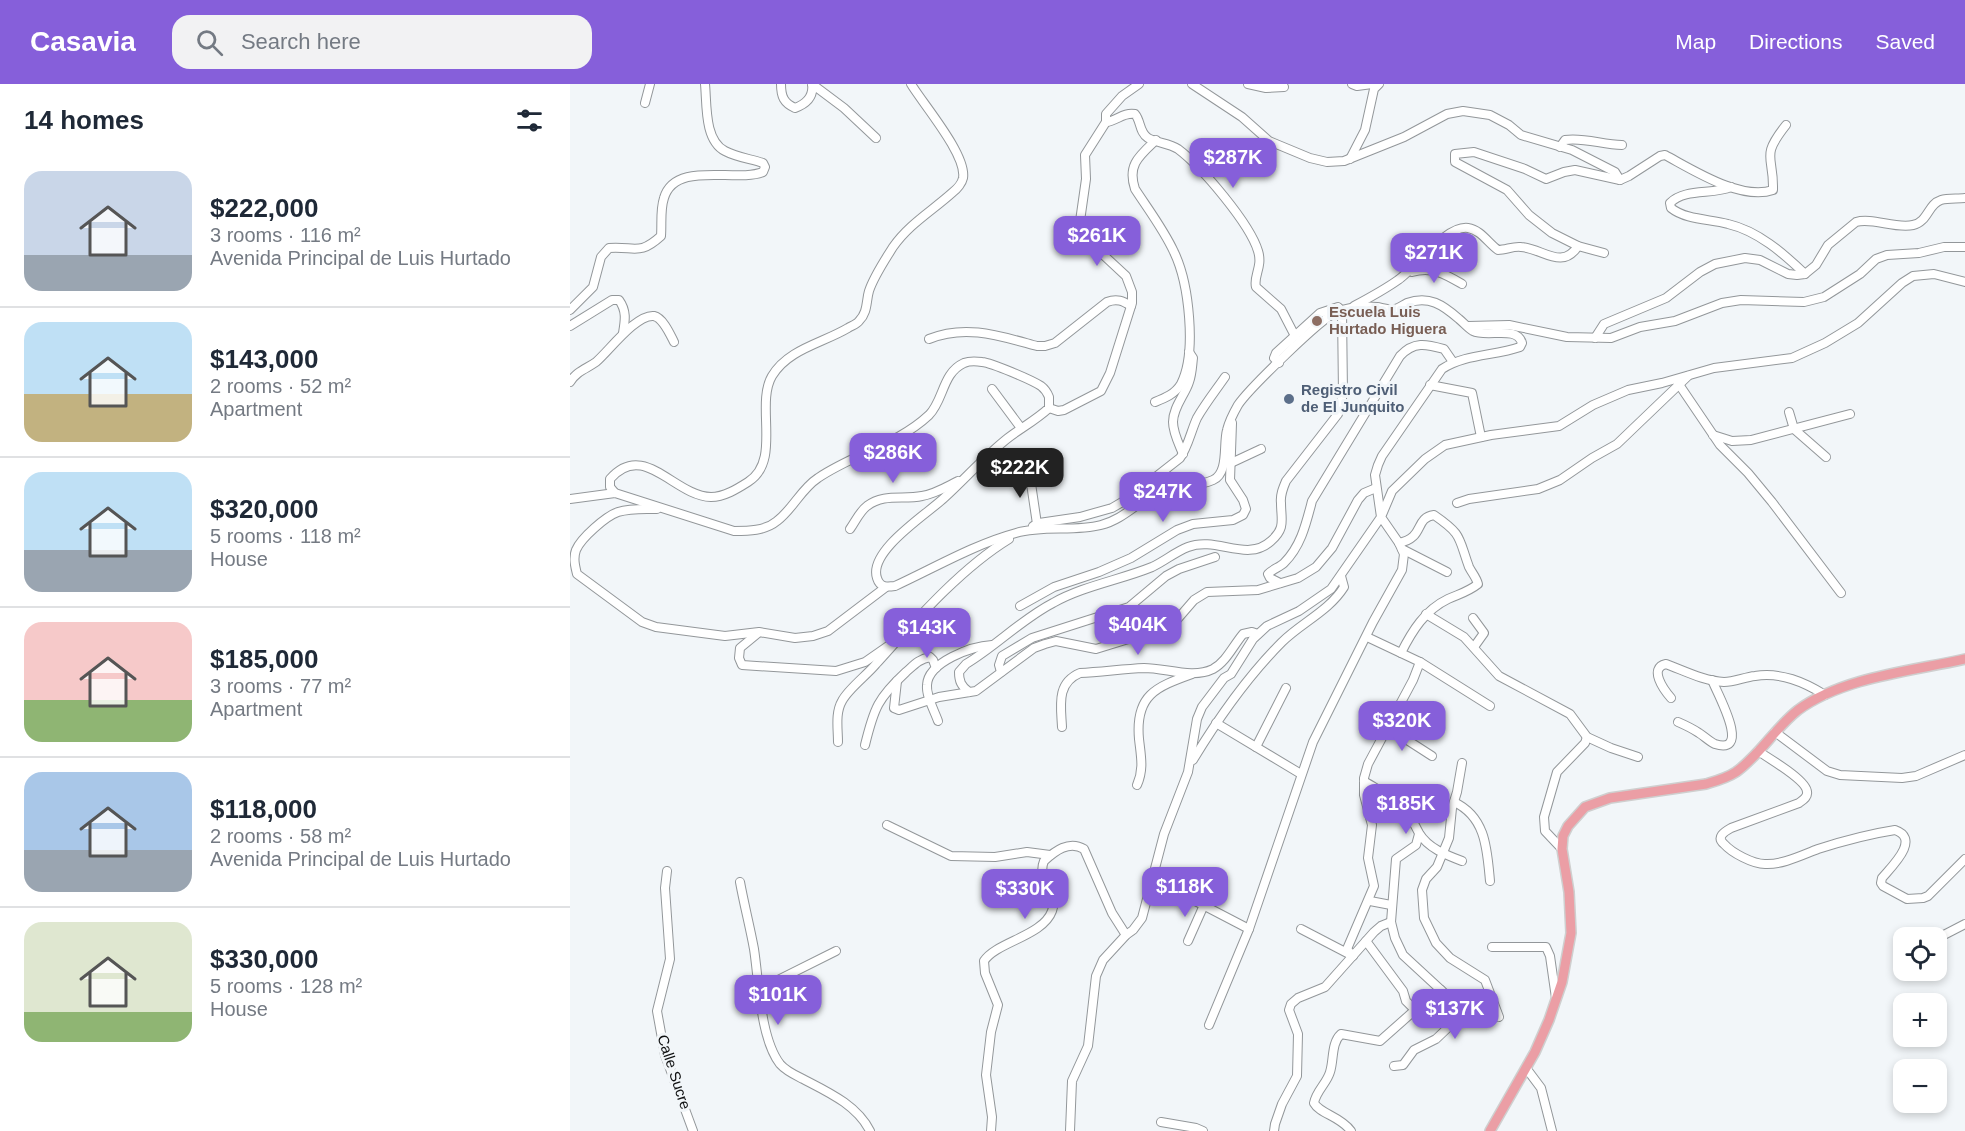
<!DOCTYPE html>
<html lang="en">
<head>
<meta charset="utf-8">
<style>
  body { margin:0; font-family:Arial,sans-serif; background:#f2f2f3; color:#1f2937; height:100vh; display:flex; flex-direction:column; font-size:22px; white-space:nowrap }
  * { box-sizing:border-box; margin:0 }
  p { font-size:20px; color:#747a83 }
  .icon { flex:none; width:33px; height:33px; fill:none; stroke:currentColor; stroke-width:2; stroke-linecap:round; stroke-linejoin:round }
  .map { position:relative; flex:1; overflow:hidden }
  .sheet { display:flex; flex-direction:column; background:#fff; width:570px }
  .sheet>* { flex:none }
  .fabs { position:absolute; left:1323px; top:843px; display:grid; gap:12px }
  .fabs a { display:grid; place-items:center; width:54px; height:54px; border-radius:12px; background:#fff; box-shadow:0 3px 9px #0003; font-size:30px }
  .price { position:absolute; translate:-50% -51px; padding:0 14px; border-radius:12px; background:#865fda; color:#fff; font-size:20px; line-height:39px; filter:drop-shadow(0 2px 3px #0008) }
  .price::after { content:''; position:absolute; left:50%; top:36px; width:18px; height:14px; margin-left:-9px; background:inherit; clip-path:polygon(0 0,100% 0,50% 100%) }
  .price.on { background:#222; color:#fff }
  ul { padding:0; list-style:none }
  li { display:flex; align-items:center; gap:18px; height:150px; padding:0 24px }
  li+li { border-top:2px solid #e0e1e3 }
  li span { display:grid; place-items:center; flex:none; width:168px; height:120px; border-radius:18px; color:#555 }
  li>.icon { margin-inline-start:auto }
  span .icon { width:72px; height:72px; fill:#fffc; stroke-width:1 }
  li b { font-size:26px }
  h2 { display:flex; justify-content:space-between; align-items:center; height:72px; padding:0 24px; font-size:26px }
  header { display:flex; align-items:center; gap:36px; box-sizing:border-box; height:84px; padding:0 30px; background:#865fda; color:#fff }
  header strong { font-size:28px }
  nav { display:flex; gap:33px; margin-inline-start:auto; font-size:21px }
  .search { width:420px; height:54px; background:#f2f2f3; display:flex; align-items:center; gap:15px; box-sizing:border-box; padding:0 21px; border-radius:18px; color:#747a83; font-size:22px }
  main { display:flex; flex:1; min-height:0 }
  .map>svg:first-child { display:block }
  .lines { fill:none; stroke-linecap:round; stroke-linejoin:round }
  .minor-casing { stroke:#93979a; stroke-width:10 }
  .major-casing { stroke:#cfcfcf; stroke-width:12 }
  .minor { stroke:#fff; stroke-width:8 }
  .major { stroke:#eb9ea5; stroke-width:9 }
  .education-dot { fill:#8d6e63; stroke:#f2f6f9; stroke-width:2 }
  .service-dot { fill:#5c6f8a; stroke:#f2f6f9; stroke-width:2 }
  .labels { text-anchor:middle; stroke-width:6; stroke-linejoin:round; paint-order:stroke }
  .education-label { font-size:15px; font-weight:bold; fill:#785e54; stroke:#f2f6f9; text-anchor:start }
  .service-label { font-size:15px; font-weight:bold; fill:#4e5e75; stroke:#f2f6f9; text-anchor:start }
  .street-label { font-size:15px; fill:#0f1011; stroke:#f2f6f9 }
</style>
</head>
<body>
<header>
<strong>Casavia</strong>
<div class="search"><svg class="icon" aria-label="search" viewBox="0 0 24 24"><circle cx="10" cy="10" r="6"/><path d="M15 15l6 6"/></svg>Search here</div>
<nav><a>Map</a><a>Directions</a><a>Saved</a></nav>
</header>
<main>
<section class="sheet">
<h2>14 homes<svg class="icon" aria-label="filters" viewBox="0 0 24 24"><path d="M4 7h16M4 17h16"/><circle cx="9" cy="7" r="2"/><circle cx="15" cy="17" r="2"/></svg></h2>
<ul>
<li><span style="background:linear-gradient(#c9d6e8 70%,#9aa5b1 0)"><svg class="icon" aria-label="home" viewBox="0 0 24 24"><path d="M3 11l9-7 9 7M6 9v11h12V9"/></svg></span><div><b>$222,000</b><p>3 rooms · 116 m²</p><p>Avenida Principal de Luis Hurtado</p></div></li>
<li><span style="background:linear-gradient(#bfe0f5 60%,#c2b280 0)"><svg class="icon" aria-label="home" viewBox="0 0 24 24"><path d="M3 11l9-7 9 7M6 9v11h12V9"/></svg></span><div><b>$143,000</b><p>2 rooms · 52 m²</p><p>Apartment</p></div></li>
<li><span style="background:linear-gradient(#bfe0f5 65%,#9aa5b1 0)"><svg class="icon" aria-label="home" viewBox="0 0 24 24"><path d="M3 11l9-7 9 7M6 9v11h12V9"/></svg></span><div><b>$320,000</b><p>5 rooms · 118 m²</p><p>House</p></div></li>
<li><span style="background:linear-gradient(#f6c9c9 65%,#8fb573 0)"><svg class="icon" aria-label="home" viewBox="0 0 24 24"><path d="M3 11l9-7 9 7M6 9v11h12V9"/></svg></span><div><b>$185,000</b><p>3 rooms · 77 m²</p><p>Apartment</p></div></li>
<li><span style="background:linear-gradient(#a9c7e8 65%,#9aa5b1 0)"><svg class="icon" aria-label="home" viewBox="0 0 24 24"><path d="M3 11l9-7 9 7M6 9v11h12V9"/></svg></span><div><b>$118,000</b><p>2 rooms · 58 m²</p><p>Avenida Principal de Luis Hurtado</p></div></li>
<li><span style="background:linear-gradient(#dfe7d0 75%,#8fb573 0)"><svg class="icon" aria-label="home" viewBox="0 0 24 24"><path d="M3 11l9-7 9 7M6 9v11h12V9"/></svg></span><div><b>$330,000</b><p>5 rooms · 128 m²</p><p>House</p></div></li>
</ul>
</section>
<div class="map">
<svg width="1395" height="1047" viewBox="0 0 1395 1047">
  <rect width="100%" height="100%" fill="#f2f6f9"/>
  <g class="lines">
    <defs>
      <g id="minor">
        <path d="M 211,0 C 211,13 214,19 225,24 C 236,20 244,13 242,0"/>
        <polyline points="242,0 274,24 306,54"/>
        <polyline points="622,0 672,33 699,57 740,74 757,78 774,77 834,53 877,30 893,27 920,31 939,41 951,51 1002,66 1045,88 1050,96"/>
        <polyline points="678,0 696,4 714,3"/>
        <polyline points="782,0 787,2 802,0"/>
        <polyline points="75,19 80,0"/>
        <path d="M 536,38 C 547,37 553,28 565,30 C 571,37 569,48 578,54 C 587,59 599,59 608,65 C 632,83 680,140 688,167 C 693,183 683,192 686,203 L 711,225 L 725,252"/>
        <path d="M 990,63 L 995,56 C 1014,53 1033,61 1052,61"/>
        <polyline points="780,75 795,46 804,5 809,0"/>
        <path d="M 1161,103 C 1142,111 1115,104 1100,119 L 1101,124 C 1116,136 1140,135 1158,140 C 1188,147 1213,169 1235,190"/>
        <path d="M 1034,169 L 1008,162 L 982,149 L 959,131 L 937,106 L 885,78 L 885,70 L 904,68 L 955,85 L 976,95 L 994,88 L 1005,86 L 1050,96 L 1059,92 L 1090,72 L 1095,71 C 1123,86 1171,117 1203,106 C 1204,71 1190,74 1216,41"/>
        <path d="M 842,188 C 862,182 875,190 892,200"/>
        <path d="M 784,222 C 799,214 814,206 828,196 C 846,184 876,141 898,144 C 911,146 918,159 928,166 C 936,166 943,162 951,163 C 972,164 992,187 1008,162"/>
        <path d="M 0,226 L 23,203 L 31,173 L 39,164 C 65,162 69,172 91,152 C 92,139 90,126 94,114 C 105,76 166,99 193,88 L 195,83 L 193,79 C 181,75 166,73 155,67 C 134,56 137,20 135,0"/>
        <path d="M 0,242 L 42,216 L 49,216 C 57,227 55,237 53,249"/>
        <polyline points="898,242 939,241 997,253 1041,254 1070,243 1105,237 1152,219 1171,216 1234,218 1254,213 1290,190 1306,175 1317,171 1349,169 1374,163 1395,163"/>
        <path d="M 1025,254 L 1034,240 L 1096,214 L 1130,188 L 1145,180 L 1175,174 L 1190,176 L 1218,190 L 1227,191 L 1235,190 L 1246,181 L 1258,161 L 1286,138 C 1302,133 1325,145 1343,141 C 1358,138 1358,120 1371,116 C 1378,114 1388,115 1395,114"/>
        <path d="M 359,255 C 396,240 430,252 467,262 L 475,262 L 485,259 L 537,218 C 547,214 553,217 561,222"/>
        <path d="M 0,298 C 7,287 16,285 26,278 C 39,267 66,230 84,232 C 93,234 100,250 104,258"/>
        <polyline points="1108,299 1150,361 1178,389 1202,418 1271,509"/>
        <polyline points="860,301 902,309 911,353"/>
        <polyline points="422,305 451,344"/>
        <path d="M 585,318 C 595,314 605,310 611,300 C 627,269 619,199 604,168 C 594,146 578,125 565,105 C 557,81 569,72 586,56"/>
        <polyline points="479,324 488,327 494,326 531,307 540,289 562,219 562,208 556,192 513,152 511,147 510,137 516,95 515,71 536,38 536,30 552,12 569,0"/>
        <polyline points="1219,328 1224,345 1256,373"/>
        <polyline points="1143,351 1162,357 1181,356 1280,330"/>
        <path d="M 613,370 C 609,360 603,349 603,338 C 603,323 615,311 619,298 C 622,290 622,282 623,274 L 619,268"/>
        <polyline points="661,379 691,365"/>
        <polyline points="459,386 467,440"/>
        <path d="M 45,409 L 40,403 L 40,395 C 74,356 104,412 141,413 C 154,413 167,405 178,398 C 212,377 185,321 202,292 C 218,265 253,259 278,244 C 281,242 287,240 289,237 C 298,228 296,217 299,207 C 304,192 315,176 323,163 C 339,140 362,127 383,108 C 387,105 392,99 393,94 C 397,71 353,20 341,0"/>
        <path d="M 0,415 L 45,409 L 164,447 C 178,447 195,447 207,437 C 223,425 231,405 248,394 C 283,370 327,361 359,331 C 374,316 372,289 394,279 C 399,277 405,277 412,278 C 422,279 462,296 471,302 C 475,305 477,308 479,313 L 479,324 C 466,336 451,344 438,354 C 415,372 396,394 374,414 C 357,430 298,467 307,494 C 310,504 317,503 325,502 C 364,484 405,460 446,449 C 474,441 504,448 531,441 C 552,436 567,419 586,409 C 604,400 625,404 643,396 C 659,389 653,360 657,346 C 659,338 664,328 668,321 C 678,306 752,233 767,228 C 779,223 794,222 807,223 C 813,224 819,226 825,225 C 829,224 833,221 837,219 C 859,211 873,221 889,235 C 894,239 898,244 903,247 C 917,254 947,241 952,259 L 950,263 C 924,272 895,270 872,285 L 812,372 L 808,381 L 805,391 L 811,433 L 761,505 L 729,527 L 697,542 L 683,555 L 661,590 L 654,594 L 632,623 L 627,635 L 618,688 L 594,750 L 572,834 L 563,846 L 556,851 L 533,876 L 526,892 L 518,962 L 502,997 L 500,1047"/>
        <polyline points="887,419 899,415 968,405 990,396 1022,374 1047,360 1118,292"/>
        <path d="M 87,425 C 73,425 61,424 48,428 C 36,432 11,454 6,466 C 3,474 5,482 7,490 L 72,538 L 86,543 L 155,552 L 189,548 L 225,554 L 243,552 L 258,547 L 316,503"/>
        <path d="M 463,442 L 469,439 L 510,433 L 542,424 L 559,414 L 610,374 C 618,363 621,347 627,334 C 635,320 646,306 655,293"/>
        <path d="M 280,445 C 285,438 290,427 297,422 C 314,409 333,416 352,412 C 365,410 376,403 388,397"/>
        <path d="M 829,459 C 855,454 844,434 864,431 C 893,451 888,453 899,483 C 902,489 906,493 908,500 C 898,508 889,510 878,515 C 855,526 842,547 831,569"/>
        <polyline points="832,465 877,488"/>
        <path d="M 710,499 L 700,494 L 698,490 C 703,485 710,483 714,479 C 731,462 736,440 742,417 L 830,272 C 844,257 856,260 874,265 L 883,278"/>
        <polyline points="450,522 484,503 529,488 561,474 607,446 623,440 663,436 673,431 676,425 673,416 660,396 662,339"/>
        <polyline points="856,530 894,553 929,592 1000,630 1017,653 1041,664 1068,673"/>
        <polyline points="903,534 914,549 904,563"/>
        <polyline points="187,550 170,564 169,574 172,581 266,587 295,578 318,562"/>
        <polyline points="797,553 850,578 920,622"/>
        <polyline points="431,588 429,581 432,572 462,554 559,523 596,492 609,485 645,473"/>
        <polyline points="327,597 324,624 329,626 369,613 406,607 464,564 475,560 486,557 526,565 565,553 593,549 598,546 624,516 637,508 688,506 728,494 746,483 762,464 788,416 794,409 806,404"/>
        <path d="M 399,608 C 391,602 389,597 389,588 L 396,580 C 426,562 452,535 483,519 C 513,502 550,496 582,483 C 595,477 605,468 618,463 C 647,452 677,479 701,457 C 716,444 711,436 711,419 C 710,411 713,404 716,397 L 768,330 L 773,310 L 772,227 L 768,223 L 750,229 L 706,269 L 704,274 L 709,279"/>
        <path d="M 1101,614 C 1094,606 1078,584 1096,580 C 1115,587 1134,597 1154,598 C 1164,598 1175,593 1185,592 C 1211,588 1234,598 1255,611"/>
        <path d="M 368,637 C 364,626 356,612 357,601 C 358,578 402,562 422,561"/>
        <path d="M 1108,638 C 1115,641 1123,645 1129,649 C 1134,652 1140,658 1145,660 C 1183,672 1146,607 1142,596"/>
        <polyline points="646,639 731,690"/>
        <path d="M 492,643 C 491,622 486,599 510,589 C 531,588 553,585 574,584 C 596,584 623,595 643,585 C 656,578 663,562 673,550 L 682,548 L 688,550"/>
        <polyline points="817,643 862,672"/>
        <polyline points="1205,648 1257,687 1270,691 1332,694 1346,692 1395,671"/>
        <path d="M 268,658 C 268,645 265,629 272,617 C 278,605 297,591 306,580 C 345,537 390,485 439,455"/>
        <path d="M 295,661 C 304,624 308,614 336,588 C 344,581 349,575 360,573 L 363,576 L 366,584"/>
        <polyline points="686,663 716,604"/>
        <path d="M 1188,667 C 1198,674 1237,696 1237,708 C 1238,713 1233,716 1229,719 L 1161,744 C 1154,748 1146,753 1154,760 C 1162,769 1183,780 1195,780 C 1212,781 1232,771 1248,765 C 1273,757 1299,750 1325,746 C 1351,755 1322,782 1312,794 L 1311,799 L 1313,802 L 1337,815 L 1353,814 L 1358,812 L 1395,775"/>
        <path d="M 623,676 C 649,633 676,594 712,558 C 731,539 759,527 774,503 L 771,492"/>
        <polyline points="892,679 887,708 882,724 879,754 867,783 856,795 852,806 854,834 866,859 880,874 915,896 929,933"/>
        <path d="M 794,697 C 808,706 823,713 834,724 C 841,732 844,740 849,749 C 858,764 876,771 892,777"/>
        <path d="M 567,701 C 574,685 571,673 569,655 C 565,611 586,603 622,590"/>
        <path d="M 884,718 C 916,733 917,765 920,797"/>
        <polyline points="317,741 381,772 425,773 457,768 480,771"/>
        <polyline points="992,765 975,747 974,733 987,688 1015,659 1017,653"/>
        <polyline points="97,787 95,804 100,875 87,927 95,971 123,1047"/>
        <polyline points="583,795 679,845"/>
        <path d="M 170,798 C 174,820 180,843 184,865 C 189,897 190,954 210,980 C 216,987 225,991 233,995 C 258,1008 287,1021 300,1047"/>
        <polyline points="800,817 821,821"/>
        <polyline points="731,845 781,871"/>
        <polyline points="1368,854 1395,840"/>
        <polyline points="618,857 634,821"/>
        <polyline points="796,857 833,907 836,917 845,926"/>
        <polyline points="922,863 976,863 980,872 986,914"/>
        <polyline points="783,872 777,865 804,802 798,774 802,741 794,711 794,694 798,680 843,596 850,578"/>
        <polyline points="188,906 266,867"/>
        <polyline points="639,941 679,845 743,658 803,538 832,486 834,470 829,459 811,433 822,407 855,375 875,361 921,351 989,342 1023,321 1058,306 1092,299 1144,284 1222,274 1255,259 1288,239 1332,199 1343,192 1364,190 1395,198"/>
        <polyline points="824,982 833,981 844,966 866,955 888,934 888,925 885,919 833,871 825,854 821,838 826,775 846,761 849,750"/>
        <polyline points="956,984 971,1004 982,1047"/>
        <polyline points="591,1038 626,1044 633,1047"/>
        <path d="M 421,1047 L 422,1033 L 416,991 L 421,948 L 428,921 L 415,889 L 414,877 C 426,858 473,852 482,827 C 489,808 466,796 474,777 C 485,767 499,756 514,765 L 542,829 L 556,851"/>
        <polyline points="704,1047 705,1040 712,1020 727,992 728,950 719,926 721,920 728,914 755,903 804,848 811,842 821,838"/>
        <path d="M 781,1047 C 770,1032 750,1030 744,1019 C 746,1007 757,999 760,988 C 764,976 761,959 771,950 L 810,957 L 845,926 L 871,906"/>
      </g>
      <path id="major" d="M 920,1047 L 965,968 L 979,936 L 992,898 L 1001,849 L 999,808 L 992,765 L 993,752 L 998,742 L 1015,723 L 1040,714 L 1136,700 C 1146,697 1157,694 1166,688 C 1190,671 1205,644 1228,626 C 1273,593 1342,587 1395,575"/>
    </defs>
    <!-- minor casing -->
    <use href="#minor" class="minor-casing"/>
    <!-- major casing -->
    <use href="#major" class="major-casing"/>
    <!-- minor -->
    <use href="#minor" class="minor"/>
    <!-- major -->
    <use href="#major" class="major"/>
  </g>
  <!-- markers -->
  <circle class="education-dot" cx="747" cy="237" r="6"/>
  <circle class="service-dot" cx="719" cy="315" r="6"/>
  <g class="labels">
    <!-- education labels -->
    <g class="education-label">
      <text x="759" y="233">Escuela Luis<tspan x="759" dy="17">Hurtado Higuera</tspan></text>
    </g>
    <!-- service labels -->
    <g class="service-label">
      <text x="731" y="311">Registro Civil<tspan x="731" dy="17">de El Junquito</tspan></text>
    </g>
    <!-- street labels -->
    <g class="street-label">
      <text transform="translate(104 988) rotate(72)" y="5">Calle Sucre</text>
    </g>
  </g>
</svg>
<div class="fabs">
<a><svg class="icon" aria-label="locate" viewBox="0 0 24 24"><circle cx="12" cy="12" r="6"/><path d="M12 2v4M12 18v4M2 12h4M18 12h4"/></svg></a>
<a>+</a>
<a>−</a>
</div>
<b class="price" style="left:663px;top:105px">$287K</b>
<b class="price" style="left:527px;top:183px">$261K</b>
<b class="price" style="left:864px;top:200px">$271K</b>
<b class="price" style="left:323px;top:400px">$286K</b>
<b class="price on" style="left:450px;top:415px">$222K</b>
<b class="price" style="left:593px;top:439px">$247K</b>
<b class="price" style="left:568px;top:572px">$404K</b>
<b class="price" style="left:357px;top:575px">$143K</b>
<b class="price" style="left:832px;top:668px">$320K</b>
<b class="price" style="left:836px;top:751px">$185K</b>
<b class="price" style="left:615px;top:834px">$118K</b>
<b class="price" style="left:455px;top:836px">$330K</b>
<b class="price" style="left:208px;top:942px">$101K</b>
<b class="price" style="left:885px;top:956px">$137K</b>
</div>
</main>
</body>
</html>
